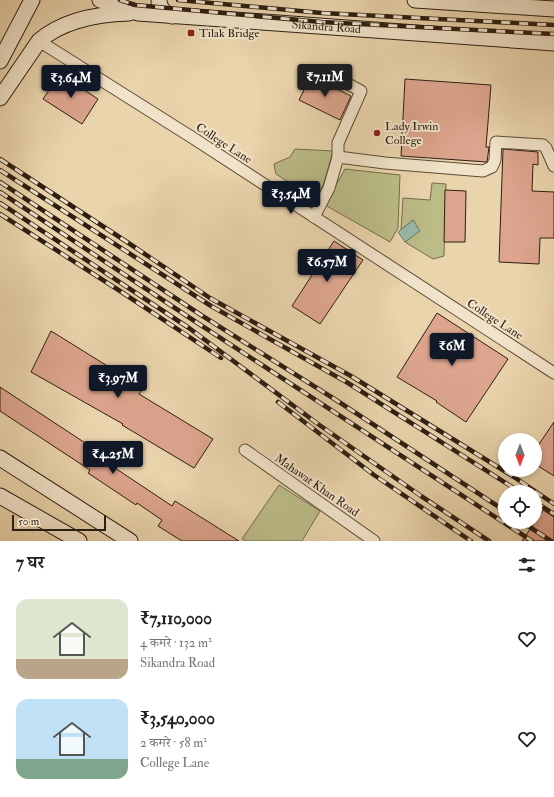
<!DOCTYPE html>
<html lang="hi">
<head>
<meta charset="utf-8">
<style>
  body { margin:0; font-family:"IM FELL Double Pica","Noto Serif Devanagari",serif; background:#f6f6f6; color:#202124; height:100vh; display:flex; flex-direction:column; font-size:15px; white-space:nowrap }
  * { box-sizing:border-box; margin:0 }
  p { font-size:13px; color:#757577 }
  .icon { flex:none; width:22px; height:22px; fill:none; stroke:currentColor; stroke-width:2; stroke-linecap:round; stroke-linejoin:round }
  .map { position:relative; height:541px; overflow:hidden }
  .sheet { display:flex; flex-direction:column; background:#fff; flex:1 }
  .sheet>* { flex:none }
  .needle { width:26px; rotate:180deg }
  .buttons { position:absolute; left:498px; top:433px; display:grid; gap:8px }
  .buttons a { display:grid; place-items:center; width:44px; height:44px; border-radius:50%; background:#fff; box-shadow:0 2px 6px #0003; font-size:20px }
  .scale { position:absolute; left:12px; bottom:10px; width:94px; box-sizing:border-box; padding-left:4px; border:2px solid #2d1e12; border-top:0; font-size:11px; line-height:14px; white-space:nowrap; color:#2d1e12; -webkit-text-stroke:3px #f1e3c9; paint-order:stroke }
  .price { position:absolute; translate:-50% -34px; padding:0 9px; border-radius:4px; background:#111827; color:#fff; font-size:13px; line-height:26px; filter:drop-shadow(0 1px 2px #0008) }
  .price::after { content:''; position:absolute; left:50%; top:24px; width:12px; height:9px; margin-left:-6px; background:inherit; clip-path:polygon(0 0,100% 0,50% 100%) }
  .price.selected { background:#222; color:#fff }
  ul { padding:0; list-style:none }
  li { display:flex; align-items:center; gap:12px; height:100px; padding:0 16px }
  li span { display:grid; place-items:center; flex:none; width:112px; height:80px; border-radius:12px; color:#555 }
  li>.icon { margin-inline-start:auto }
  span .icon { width:48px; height:48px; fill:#fffc; stroke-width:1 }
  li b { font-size:17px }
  h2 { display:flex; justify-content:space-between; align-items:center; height:48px; padding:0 16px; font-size:17px }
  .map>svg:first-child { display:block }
  .green { fill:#bbbc87; stroke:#746d4c }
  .water { fill:#98b8a8; stroke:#6d7a6c }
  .building { fill:#dda58e; stroke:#2d1e12 }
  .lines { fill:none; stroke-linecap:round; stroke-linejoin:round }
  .minor-casing { stroke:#5c4c38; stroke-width:13 }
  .secondary-casing { stroke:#2d1e12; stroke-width:17 }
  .minor { stroke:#f1e3c9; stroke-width:11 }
  .secondary { stroke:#f1e3c9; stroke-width:15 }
  .rail-casing { stroke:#2d1e12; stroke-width:4.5 }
  .rail { stroke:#f1e3c9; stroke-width:3; stroke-dasharray:9; stroke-linecap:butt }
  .poi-dot { fill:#8f2418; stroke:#f1e3c9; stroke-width:1.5 }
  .labels { text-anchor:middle; stroke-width:4; stroke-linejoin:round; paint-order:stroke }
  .street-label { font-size:12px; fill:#2d1e12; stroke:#f1e3c9 }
  .poi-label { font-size:12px; fill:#2d1e12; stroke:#f1e3c9; text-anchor:start }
</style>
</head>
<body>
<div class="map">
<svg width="554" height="541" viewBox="0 0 554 541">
  <rect width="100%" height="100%" fill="#ead4ac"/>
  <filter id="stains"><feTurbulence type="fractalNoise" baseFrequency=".005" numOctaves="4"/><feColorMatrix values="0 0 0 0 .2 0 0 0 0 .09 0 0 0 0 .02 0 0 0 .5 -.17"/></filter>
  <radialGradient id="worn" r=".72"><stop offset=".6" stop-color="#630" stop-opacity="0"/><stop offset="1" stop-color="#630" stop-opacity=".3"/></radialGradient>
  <!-- green -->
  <g class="green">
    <polygon points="295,149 333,151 323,186 313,198 276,174 274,164 290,157"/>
    <polygon points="345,169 400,175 398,228 390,242 325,205"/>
    <polygon points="432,183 446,184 444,256 433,259 405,242 419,231 413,220 401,230 403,198 430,200"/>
    <polygon points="279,485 320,511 302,541 246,541 242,539"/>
  </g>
  <!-- water -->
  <polygon class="water" points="413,220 420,231 405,242 398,232"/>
  <!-- building -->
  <g class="building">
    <polygon points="60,74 98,99 82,124 43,99"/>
    <polygon points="311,76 351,96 340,120 299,100"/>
    <polygon points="405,79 491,85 486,147 489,147 487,162 401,156"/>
    <polygon points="503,149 538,152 538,165 533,164 532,191 554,192 554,238 540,238 539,264 499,262"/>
    <polygon points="445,190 466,191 465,242 444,242"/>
    <polygon points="334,241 363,260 320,324 292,306"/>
    <polygon points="437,313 508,359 466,422 436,402 437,401 397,377"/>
    <polygon points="51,331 143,388 139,394 213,439 194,468 122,425 123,424 31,372"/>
    <polygon points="0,387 99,452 97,456 172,506 175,501 239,541 182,541 158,526 162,520 137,503 136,505 88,473 90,470 0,411"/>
    <polygon points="554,422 554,476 535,464 535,450"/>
    <polygon points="543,510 554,517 554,541 522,541"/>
  </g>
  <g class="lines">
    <defs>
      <g id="minor">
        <polyline points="39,41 193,138 554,373"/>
        <polyline points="338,157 338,143 361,91 346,83"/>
        <polyline points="314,217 329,188 338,157 385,163 483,171 492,167 495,160 496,142 543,145 546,148 554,166"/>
        <polyline points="245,450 374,541"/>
      </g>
      <g id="secondary">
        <path id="s1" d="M 100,0 L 138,13 L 554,43"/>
        <path d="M 159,0 C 159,9 165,13 172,16"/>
        <polyline points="415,0 554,9"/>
        <polyline points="0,61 32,0"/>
        <path d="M 0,98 L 39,41 C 63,20 98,14 129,13"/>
        <polyline points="0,458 130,541"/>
        <polyline points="0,496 79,541"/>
      </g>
    </defs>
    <!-- minor casing -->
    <use href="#minor" class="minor-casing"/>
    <!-- secondary casing -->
    <use href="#secondary" class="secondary-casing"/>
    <!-- minor -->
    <use href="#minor" class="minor"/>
    <!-- secondary -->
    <use href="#secondary" class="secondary"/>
    <defs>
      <g id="rail">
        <polyline points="120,0 135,5 321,22 554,34"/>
        <polyline points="178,0 322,13 554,25"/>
        <polyline points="0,159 130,244 210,298 351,376 514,477 554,504"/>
        <polyline points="0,170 211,306 348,383 520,492"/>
        <polyline points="0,182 201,315 336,400 505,511"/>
        <polyline points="0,192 196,322 532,541"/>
        <polyline points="0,203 189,328 318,424 421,496 489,541"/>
        <polyline points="0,214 120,291 221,358"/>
        <polyline points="278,402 374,475 471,541"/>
        <polyline points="535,502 554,514"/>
        <polyline points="522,522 551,541"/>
      </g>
    </defs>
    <!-- rail casing -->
    <use href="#rail" class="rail-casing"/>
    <!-- rail -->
    <use href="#rail" class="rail"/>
  </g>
  <!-- markers -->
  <g class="poi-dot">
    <rect x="187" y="29" width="8" height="8" rx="2"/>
    <circle cx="377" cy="133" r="4"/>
  </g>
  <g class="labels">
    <!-- street labels -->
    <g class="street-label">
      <text dy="4" stroke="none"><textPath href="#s1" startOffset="229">Sikandra Road</textPath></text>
      <text transform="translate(224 143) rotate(33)" y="4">College Lane</text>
      <text transform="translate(495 319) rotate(33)" y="4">College Lane</text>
      <text transform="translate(317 485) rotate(35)" y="4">Mahawat Khan Road</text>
    </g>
    <!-- poi labels -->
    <g class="poi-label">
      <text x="199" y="37">Tilak Bridge</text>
      <text x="385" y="130">Lady Irwin<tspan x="385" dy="14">College</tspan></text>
    </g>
  </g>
  <rect width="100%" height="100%" filter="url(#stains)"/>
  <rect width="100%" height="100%" fill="url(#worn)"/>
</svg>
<div class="buttons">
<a><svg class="needle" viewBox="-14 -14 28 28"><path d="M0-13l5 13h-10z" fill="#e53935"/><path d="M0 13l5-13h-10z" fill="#757577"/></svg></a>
<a><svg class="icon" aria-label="locate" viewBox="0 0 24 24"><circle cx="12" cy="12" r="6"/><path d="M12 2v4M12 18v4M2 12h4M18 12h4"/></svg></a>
</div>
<div class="scale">50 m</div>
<b class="price selected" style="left:325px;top:98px">₹7.11M</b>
<b class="price" style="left:71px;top:99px">₹3.64M</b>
<b class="price" style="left:291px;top:215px">₹3.54M</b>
<b class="price" style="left:327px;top:283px">₹6.57M</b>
<b class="price" style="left:452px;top:367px">₹6M</b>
<b class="price" style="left:118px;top:399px">₹3.97M</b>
<b class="price" style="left:113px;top:475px">₹4.25M</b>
</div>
<section class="sheet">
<h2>7 घर<svg class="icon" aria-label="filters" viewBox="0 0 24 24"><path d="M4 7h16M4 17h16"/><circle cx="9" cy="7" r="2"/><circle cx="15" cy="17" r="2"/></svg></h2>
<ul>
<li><span style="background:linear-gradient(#dfe7d0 75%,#b9a48a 0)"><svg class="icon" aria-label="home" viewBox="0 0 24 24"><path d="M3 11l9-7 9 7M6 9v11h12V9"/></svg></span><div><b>₹7,110,000</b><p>4 कमरे · 132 m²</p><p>Sikandra Road</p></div><svg class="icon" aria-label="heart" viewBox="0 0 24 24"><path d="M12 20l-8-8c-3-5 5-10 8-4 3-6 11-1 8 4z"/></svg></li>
<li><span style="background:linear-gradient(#bfe0f5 75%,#7fa58c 0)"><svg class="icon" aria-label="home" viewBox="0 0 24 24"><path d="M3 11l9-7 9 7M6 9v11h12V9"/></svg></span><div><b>₹3,540,000</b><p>2 कमरे · 58 m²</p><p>College Lane</p></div><svg class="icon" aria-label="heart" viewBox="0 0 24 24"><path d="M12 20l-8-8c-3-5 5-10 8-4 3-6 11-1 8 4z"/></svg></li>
</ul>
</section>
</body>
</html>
